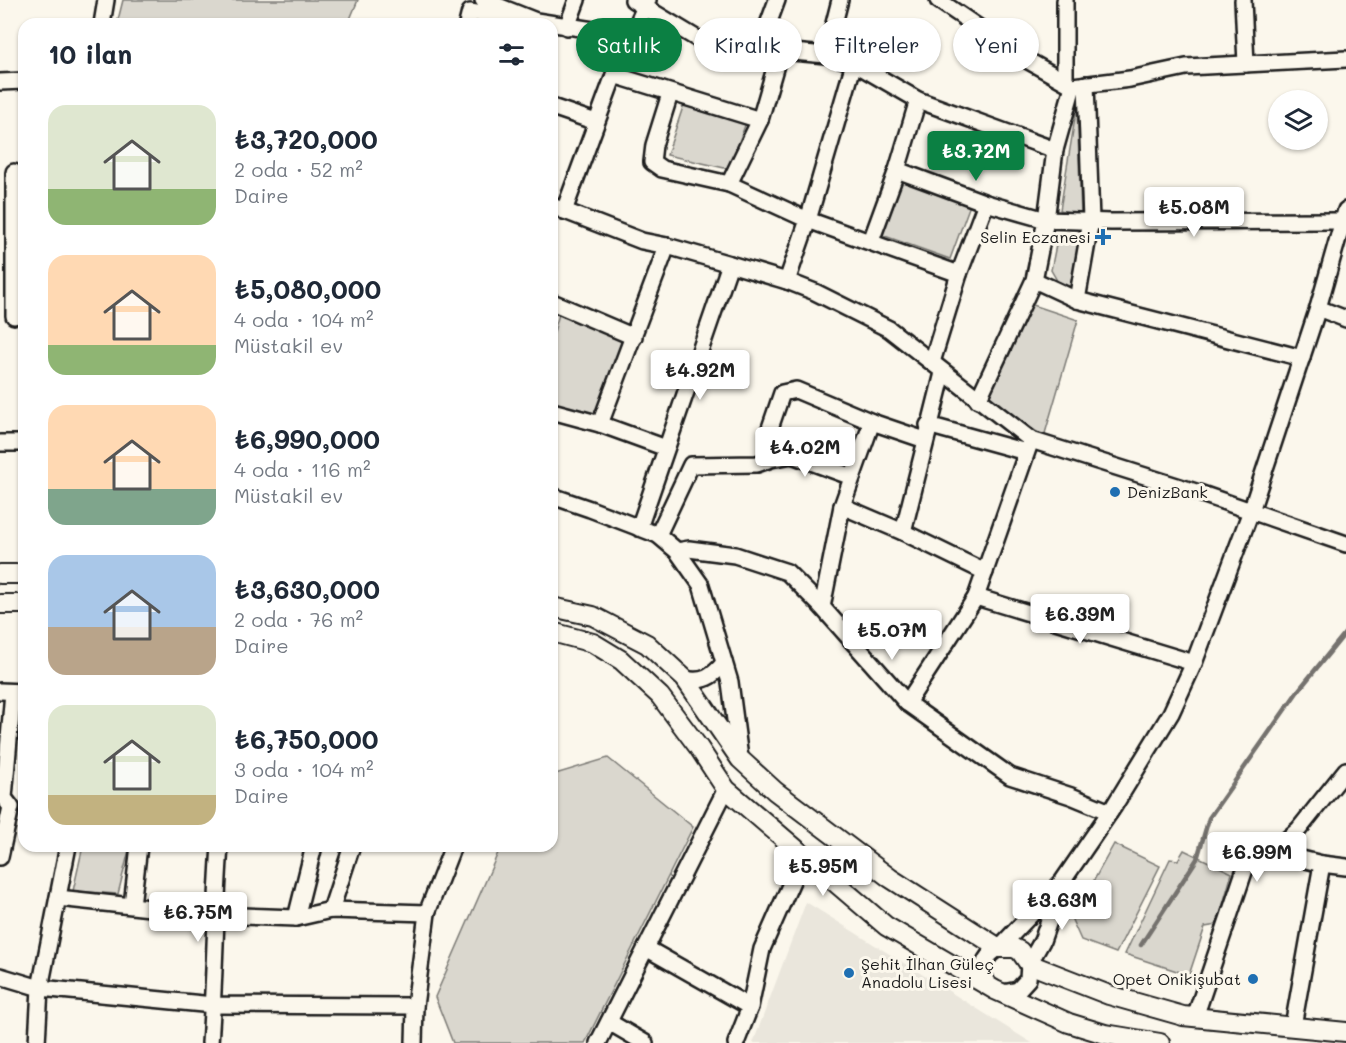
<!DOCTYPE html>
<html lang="tr">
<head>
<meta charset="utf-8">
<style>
  body { margin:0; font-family:Mali,sans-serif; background:#f2f2f3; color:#1f2937; height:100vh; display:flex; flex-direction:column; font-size:22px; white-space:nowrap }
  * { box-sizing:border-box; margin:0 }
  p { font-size:20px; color:#747a83 }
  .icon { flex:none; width:33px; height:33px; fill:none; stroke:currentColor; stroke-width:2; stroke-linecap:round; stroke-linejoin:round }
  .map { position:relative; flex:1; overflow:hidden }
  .drawer { position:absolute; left:18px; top:18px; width:540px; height:834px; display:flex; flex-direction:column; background:#fff; border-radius:18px; box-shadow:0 2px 4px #0004 }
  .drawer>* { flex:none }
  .top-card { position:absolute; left:576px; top:18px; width:570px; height:54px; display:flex; gap:12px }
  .controls { position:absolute; left:1268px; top:90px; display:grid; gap:12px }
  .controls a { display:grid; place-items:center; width:60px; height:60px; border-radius:50%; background:#fff; box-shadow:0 2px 4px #0004; font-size:30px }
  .price { position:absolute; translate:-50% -51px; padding:0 14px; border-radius:6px; background:#fff; color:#222; font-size:20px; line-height:39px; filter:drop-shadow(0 2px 3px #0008) }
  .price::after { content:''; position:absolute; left:50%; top:36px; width:18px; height:14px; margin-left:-9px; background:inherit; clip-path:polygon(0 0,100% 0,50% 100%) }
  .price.current { background:#0b8043; color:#fff }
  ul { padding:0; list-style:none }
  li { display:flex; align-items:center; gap:18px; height:150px; padding:0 30px }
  li span { display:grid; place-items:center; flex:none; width:168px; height:120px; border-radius:18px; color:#555 }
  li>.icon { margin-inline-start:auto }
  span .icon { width:72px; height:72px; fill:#fffc; stroke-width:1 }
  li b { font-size:26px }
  h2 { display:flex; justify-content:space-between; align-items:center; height:72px; padding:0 30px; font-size:26px }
  .tag { padding:0 21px; border-radius:27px; background:#fff; box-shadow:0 2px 4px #0004; font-size:21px; line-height:54px }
  .tag.current { background:#0b8043; color:#fff }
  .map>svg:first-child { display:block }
  .built { fill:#eae6dc }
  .green { fill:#dad7ce; stroke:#7b7a75; stroke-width:1.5 }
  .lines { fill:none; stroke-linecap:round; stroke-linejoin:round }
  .stream { stroke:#74726e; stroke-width:4.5 }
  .minor-casing { stroke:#1c1c1c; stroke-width:20 }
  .major-casing { stroke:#1c1c1c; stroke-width:22 }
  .minor { stroke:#fbf7ec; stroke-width:15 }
  .major { stroke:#fbf7ec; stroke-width:18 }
  .poi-dot { fill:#1f6fb2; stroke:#fbf7ec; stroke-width:2 }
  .labels { text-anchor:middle; stroke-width:6; stroke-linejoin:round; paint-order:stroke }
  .poi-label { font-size:16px; fill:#1c1c1c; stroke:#fbf7ec; text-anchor:end }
</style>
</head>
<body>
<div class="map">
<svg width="1346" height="1043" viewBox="0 0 1346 1043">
  <rect width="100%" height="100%" fill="#fbf7ec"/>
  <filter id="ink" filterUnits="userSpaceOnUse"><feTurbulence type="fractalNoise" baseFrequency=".0167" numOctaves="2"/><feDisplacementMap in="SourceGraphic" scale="12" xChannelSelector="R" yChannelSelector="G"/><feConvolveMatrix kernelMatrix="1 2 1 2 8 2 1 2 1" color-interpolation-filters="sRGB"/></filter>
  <g filter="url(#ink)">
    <!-- built -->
    <polygon class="built" points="806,902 1032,1043 753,1043"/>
    <!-- green -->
    <g class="green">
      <polygon points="123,0 358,0 348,24 117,24"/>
      <polygon points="685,101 747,120 729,169 667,155"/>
      <polygon points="1077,106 1081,215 1060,210"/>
      <polygon points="903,177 971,202 950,259 882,235"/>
      <polygon points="1058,235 1081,240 1071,290 1059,284 1051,270"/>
      <polygon points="1030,304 1078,320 1044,437 987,396"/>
      <polygon points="559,314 624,341 595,419 552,402 552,339"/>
      <polygon points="608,758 693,827 585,1043 453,1043 435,997 501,846 552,846 552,775"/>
      <polygon points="1114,844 1160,866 1116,953 1081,940 1072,920"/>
      <polygon points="83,846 130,846 118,894 73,891"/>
      <polygon points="1184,850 1232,873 1217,925 1205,927 1189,975 1125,954 1170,859 1178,860"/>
    </g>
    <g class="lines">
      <!-- stream -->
      <polyline class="stream" points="1141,945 1197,859 1209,818 1298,691 1346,632"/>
      <defs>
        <g id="minor">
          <polyline points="483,0 536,21 631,36"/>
          <polyline points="633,0 696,38 759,49 826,55 854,63 808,220 787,281"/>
          <polyline points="938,0 1025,59 1073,86 1130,79 1186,67 1346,59"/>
          <polyline points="1065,0 1065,80"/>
          <polyline points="1243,0 1246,64"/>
          <polyline points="102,24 106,0"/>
          <polyline points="467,24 470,12 520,20"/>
          <polyline points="567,27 577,0"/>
          <polyline points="759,49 777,0"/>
          <polyline points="826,55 840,0"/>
          <polyline points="854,63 918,100 1055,150 1046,220 1034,280 978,400"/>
          <polyline points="614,75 760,120"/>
          <polyline points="0,82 24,81"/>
          <polyline points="670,94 654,145 652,162 662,169 729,184 808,220 959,274"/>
          <polyline points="552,107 596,122"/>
          <polyline points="1055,150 1073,86"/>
          <polyline points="897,170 986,203 1046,220 1111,222 1342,221"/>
          <polyline points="14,172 14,316"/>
          <polyline points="729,184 760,120 780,51"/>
          <polyline points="552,206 642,241 667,246 730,264 787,281 815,292 889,329 1031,440 1199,493 1346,544"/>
          <polyline points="564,211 614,75 648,0"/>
          <polyline points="871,241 897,170 918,100"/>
          <polyline points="1034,280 1077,300 1302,358"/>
          <polyline points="1077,300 1091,220 1086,84"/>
          <polyline points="552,302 634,337"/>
          <polyline points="1318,308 1346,319"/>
          <polyline points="932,362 959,274 986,203"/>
          <polyline points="552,411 600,424 666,448"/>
          <polyline points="600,424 667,246"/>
          <polyline points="928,425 1026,452"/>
          <polyline points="0,443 24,443"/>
          <polyline points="852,477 792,455 771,445 769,431 782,393 796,390 872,422 925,440"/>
          <polyline points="552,496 590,509 658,535 677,551 701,585 730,682 740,758"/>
          <polyline points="842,506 903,532 985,572"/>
          <polyline points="639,528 730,264"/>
          <polyline points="903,532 943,373"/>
          <polyline points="658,535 691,465 757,464 771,459 792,455"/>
          <polyline points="677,551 689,549 735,555 787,572 822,607 907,703 1010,776 1071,796 1110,812"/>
          <polyline points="976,597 1194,663"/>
          <polyline points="822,607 842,506 872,422"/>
          <path d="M 685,679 C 703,683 712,677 724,663"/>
          <polyline points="0,691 24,692"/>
          <polyline points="907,703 976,597 1031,440"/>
          <polyline points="1273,852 1322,864"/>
          <polyline points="0,857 11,807 4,798 13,692"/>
          <polyline points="58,898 215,915 296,918 331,910 427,913"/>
          <polyline points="132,905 139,846"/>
          <polyline points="331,910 352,846"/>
          <polyline points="296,918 314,846"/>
          <polyline points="646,948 750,1007"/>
          <polyline points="0,976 40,988 213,1005 415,1006"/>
          <path d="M 989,986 C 979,971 983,956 999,948 L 1062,882 L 1114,806 L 1171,713 L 1194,663 L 1251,511 L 1318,308 L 1346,210"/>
          <polyline points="1003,993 1018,990 1028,979 1029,964 1042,941 1061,887"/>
          <polyline points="1195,1017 1246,866 1273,852 1299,829 1346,770"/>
          <polyline points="609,1022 645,1043"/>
          <polyline points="1293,1026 1322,864 1346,867"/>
          <polyline points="37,1043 40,988 68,846"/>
          <path d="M 210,1043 C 215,977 215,912 220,846"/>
          <polyline points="414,1043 415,1006 427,913 453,846"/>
          <polyline points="598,1043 726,789"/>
          <polyline points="736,1043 750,1007 762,949 803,856"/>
        </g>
        <g id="major">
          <polyline points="0,574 24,574"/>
          <polyline points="0,604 24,604"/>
          <polyline points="552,607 593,616 647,644 685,679 740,759 775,791 890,878 999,948 1014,948 1020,951 1029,964 1109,995 1183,1016 1346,1032"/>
          <polyline points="552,632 593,643 621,660 660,696 699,748 726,789 886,926 995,990 1069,1023 1105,1034 1160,1043"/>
        </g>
      </defs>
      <!-- minor casing -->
      <use href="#minor" class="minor-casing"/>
      <!-- major casing -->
      <use href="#major" class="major-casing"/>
      <!-- minor -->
      <use href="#minor" class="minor"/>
      <!-- major -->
      <use href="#major" class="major"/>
    </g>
  </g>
  <!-- markers -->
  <g class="poi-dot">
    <path d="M1100 228h6v6h6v6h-6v6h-6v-6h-6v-6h6z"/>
    <circle cx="1115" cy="492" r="6"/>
    <circle cx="849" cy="973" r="6"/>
    <circle cx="1253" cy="979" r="6"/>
  </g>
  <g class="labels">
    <!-- poi labels -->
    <g class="poi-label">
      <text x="1091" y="243">Selin Eczanesi</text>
      <text x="1127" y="498" text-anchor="start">DenizBank</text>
      <text x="861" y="970" text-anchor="start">Şehit İlhan Güleç<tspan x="861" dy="18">Anadolu Lisesi</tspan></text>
      <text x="1241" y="985">Opet Onikişubat</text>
    </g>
  </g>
</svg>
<div class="controls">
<a><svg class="icon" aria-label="layers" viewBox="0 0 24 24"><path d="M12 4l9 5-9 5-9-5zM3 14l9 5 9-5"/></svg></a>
</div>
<b class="price current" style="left:976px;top:182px">₺3.72M</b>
<b class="price" style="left:1194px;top:238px">₺5.08M</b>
<b class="price" style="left:700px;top:401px">₺4.92M</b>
<b class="price" style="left:805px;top:478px">₺4.02M</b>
<b class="price" style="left:1080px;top:645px">₺6.39M</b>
<b class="price" style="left:892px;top:661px">₺5.07M</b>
<b class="price" style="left:1257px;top:883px">₺6.99M</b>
<b class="price" style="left:823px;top:897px">₺5.95M</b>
<b class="price" style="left:1062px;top:931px">₺3.63M</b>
<b class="price" style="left:198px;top:943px">₺6.75M</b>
<div class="top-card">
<a class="tag current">Satılık</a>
<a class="tag">Kiralık</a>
<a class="tag">Filtreler</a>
<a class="tag">Yeni</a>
</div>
<section class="drawer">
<h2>10 ilan<svg class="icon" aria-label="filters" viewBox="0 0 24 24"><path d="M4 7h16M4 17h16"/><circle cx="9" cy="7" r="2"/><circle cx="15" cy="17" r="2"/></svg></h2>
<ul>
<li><span style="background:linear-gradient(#dfe7d0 70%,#8fb573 0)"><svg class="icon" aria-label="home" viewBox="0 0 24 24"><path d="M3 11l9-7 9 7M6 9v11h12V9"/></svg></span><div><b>₺3,720,000</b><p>2 oda · 52 m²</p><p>Daire</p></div></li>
<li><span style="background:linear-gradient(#ffd9b3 75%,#8fb573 0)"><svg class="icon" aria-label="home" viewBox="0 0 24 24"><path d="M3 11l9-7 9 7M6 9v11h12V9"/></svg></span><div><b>₺5,080,000</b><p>4 oda · 104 m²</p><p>Müstakil ev</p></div></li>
<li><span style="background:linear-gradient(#ffd9b3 70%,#7fa58c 0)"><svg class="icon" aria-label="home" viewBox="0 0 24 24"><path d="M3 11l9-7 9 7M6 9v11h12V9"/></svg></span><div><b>₺6,990,000</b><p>4 oda · 116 m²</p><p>Müstakil ev</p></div></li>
<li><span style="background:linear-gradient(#a9c7e8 60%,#b9a48a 0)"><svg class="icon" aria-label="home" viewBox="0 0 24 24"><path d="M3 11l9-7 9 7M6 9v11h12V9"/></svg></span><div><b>₺3,630,000</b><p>2 oda · 76 m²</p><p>Daire</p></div></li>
<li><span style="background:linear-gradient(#dfe7d0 75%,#c2b280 0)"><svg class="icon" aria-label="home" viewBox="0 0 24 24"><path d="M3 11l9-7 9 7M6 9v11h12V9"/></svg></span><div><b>₺6,750,000</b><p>3 oda · 104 m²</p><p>Daire</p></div></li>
</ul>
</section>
</div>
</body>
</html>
